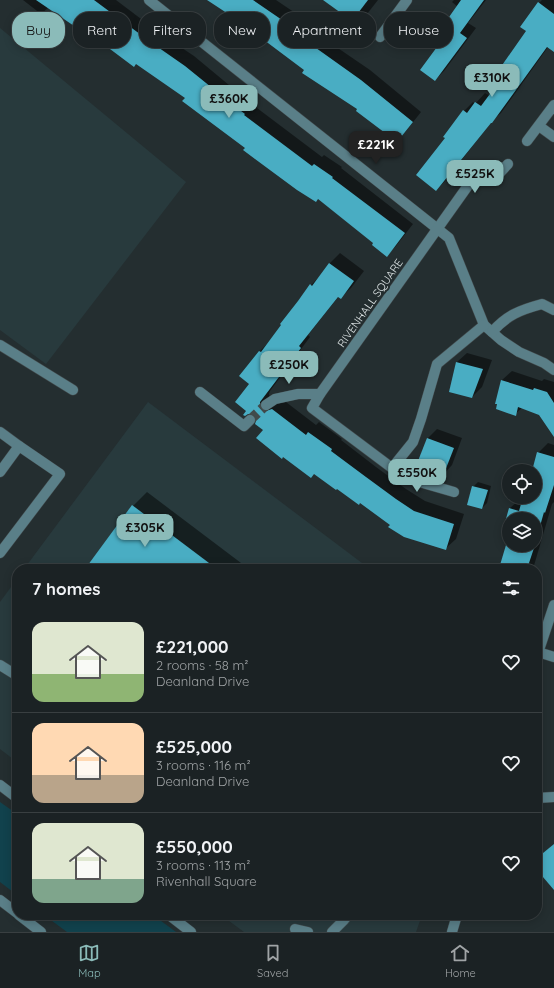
<!DOCTYPE html>
<html lang="en">
<head>
<meta charset="utf-8">
<style>
  body { margin:0; font-family:Quicksand,sans-serif; background:#242a2c; color:#f1f3f6; height:100vh; display:flex; flex-direction:column; font-size:15px; white-space:nowrap }
  * { box-sizing:border-box; margin:0 }
  p { font-size:13px; color:#a0a4a6 }
  .icon { flex:none; width:22px; height:22px; fill:none; stroke:currentColor; stroke-width:2; stroke-linecap:round; stroke-linejoin:round }
  .map { position:relative; flex:1; overflow:hidden }
  .side { position:absolute; left:12px; top:564px; width:530px; height:356px; display:flex; flex-direction:column; background:#1b2224; border-radius:16px; box-shadow:0 2px 10px #0003,0 0 0 1px #393f41 }
  .side>* { flex:none }
  .banner { position:absolute; left:12px; top:12px; width:530px; height:36px; display:flex; gap:8px }
  .fabs { position:absolute; left:502px; top:464px; display:grid; gap:8px }
  .fabs a { display:grid; place-items:center; width:40px; height:40px; border-radius:50%; background:#1b2224; box-shadow:0 2px 10px #0003,0 0 0 1px #393f41; font-size:20px }
  .price { position:absolute; translate:-50% -34px; padding:0 9px; border-radius:8px; background:#8bbbb9; color:#111; font-size:13px; line-height:26px; filter:drop-shadow(0 1px 2px #0008) }
  .price::after { content:''; position:absolute; left:50%; top:24px; width:12px; height:9px; margin-left:-6px; background:inherit; clip-path:polygon(0 0,100% 0,50% 100%) }
  .price.selected { background:#222; color:#fff }
  ul { padding:0; list-style:none }
  li { display:flex; align-items:center; gap:12px; height:100px; padding:0 20px }
  li+li { border-top:1px solid #393f41 }
  li span { display:grid; place-items:center; flex:none; width:112px; height:80px; border-radius:12px; color:#555 }
  li>.icon { margin-inline-start:auto }
  span .icon { width:48px; height:48px; fill:#fffc; stroke-width:1 }
  li b { font-size:17px }
  h2 { display:flex; justify-content:space-between; align-items:center; height:48px; padding:0 20px; font-size:17px }
  .pill { padding:0 14px; border-radius:16px; background:#1b2224; box-shadow:0 2px 10px #0003,0 0 0 1px #393f41; font-size:14px; line-height:36px }
  .pill.selected { background:#8bbbb9; color:#111 }
  .dock { display:flex; justify-content:space-around; align-items:center; height:56px; border-top:1px solid #393f41; background:#1b2224; font-size:11px; color:#a0a4a6 }
  .dock a { display:grid; justify-items:center; gap:2px }
  .dock .selected { color:#8bbbb9 }
  .map>svg:first-child { display:block }
  .built { fill:#283a3d }
  .green { fill:#11424d }
  .shadow { fill:#0007 }
  .building { fill:#49adc3 }
  .lines { fill:none; stroke-linecap:round; stroke-linejoin:round }
  .minor-tunnel { stroke:#404a4b; stroke-width:10; stroke-dasharray:10 5; stroke-linecap:butt }
  .minor-casing { stroke:#424b4d; stroke-width:11 }
  .minor { stroke:#5a7f88; stroke-width:10 }
  .labels { text-anchor:middle; stroke-width:4; stroke-linejoin:round; paint-order:stroke }
  .street-label { font-size:11px; fill:#dfe6e7; stroke:#242e30 }
</style>
</head>
<body>
<div class="map">
<svg width="554" height="932" viewBox="0 0 554 932">
  <rect width="100%" height="100%" fill="#242e30"/>
  <!-- built -->
  <g class="built">
    <polygon points="0,28 186,182 46,364 0,330"/>
    <polygon points="148,402 370,569 24,569"/>
    <polygon points="17,579 17,762 0,749 0,602"/>
    <polygon points="221,915 422,915 416,932 244,932"/>
  </g>
  <!-- green -->
  <g class="green">
    <polygon points="0,802 17,814 17,895 0,882"/>
    <polygon points="44,915 153,915 176,932 67,932"/>
  </g>
  <!-- shadow -->
  <g class="shadow">
    <polygon points="23,0 116,0 161,34 194,56 241,95 254,104 253,105 322,157 324,155 342,167 341,168 413,224 396,246 387,255 375,243 318,199 246,148 187,97 79,25 49,7 41,14"/>
    <polygon points="209,0 276,0 313,25 310,29 370,70 421,112 406,131 397,140 358,109 243,23"/>
    <polygon points="336,0 378,0 367,14 358,24 332,5"/>
    <polygon points="454,0 486,0 468,23 476,28 444,71 435,80 458,7 452,2"/>
    <polygon points="542,0 554,0 554,49 548,47 501,113 493,120 445,181 436,190 446,138 464,111 473,102 475,104 485,93 490,96 505,75 527,31 539,3"/>
    <polygon points="340,253 364,271 351,288 340,298 339,296 308,335 310,337 270,391 269,394 270,398 282,399 316,425 319,422 342,439 341,440 376,467 406,489 425,501 464,514 456,539 445,549 391,525 264,430 256,415 248,410 251,383 241,376 260,351 270,341 282,325 281,324 311,285 321,275 330,263"/>
    <polygon points="467,353 492,360 482,387 472,397 457,362"/>
    <polygon points="512,371 542,381 544,379 554,382 554,436 540,414 522,408 515,414 499,404 496,403 502,380"/>
    <polygon points="437,429 462,438 452,465 443,475 418,465 428,438"/>
    <polygon points="548,443 554,445 554,502 552,504 533,569 499,569 509,538 509,545 535,545 535,519 509,519 509,534 504,533 510,508 520,499 524,500 525,497 535,497 535,471 533,471 538,453"/>
    <polygon points="478,482 491,486 487,503 482,508 473,487"/>
    <polygon points="147,492 249,569 86,569 133,506"/>
  </g>
  <!-- building -->
  <g class="building">
    <polygon points="36,0 94,0 152,43 185,66 232,104 245,114 244,115 312,166 314,164 333,177 332,178 405,233 387,257 372,245 373,243 318,199 316,202 297,190 243,150 245,148 182,101 185,98 136,64 134,67 106,46 106,47 79,25 77,28"/>
    <polygon points="207,0 253,0 304,35 302,38 361,80 413,122 397,142 356,111 357,109 302,73 304,70 264,40 241,24 242,23"/>
    <polygon points="323,0 368,0 352,21"/>
    <polygon points="461,0 484,0 460,33 467,38 435,81 420,70 448,32 442,27"/>
    <polygon points="538,2 554,14 554,52 547,47 492,123 491,123 436,191 416,175 445,138 443,137 463,110 467,113 475,102 481,106 504,75 498,71 526,31 520,27"/>
    <polygon points="329,263 354,281 341,299 338,297 299,346 301,348 260,402 260,408 263,411 266,411 272,409 306,435 308,432 332,449 331,451 366,477 396,499 414,511 454,524 446,550 404,537 388,527 390,525 360,503 359,505 337,489 336,490 314,474 311,478 283,457 282,459 256,438 263,430 255,424 256,421 256,418 254,415 251,414 248,414 245,416 243,415 246,411 235,402 249,384 239,376 259,351 261,352 281,325 280,324 298,301 310,284 312,286"/>
    <polygon points="456,362 483,369 472,398 449,392"/>
    <polygon points="501,380 533,390 534,388 547,392 554,403 554,437 539,415 518,407 516,416 496,409 497,404 495,404"/>
    <polygon points="427,438 454,448 443,476 416,466"/>
    <polygon points="537,452 554,457 554,485 545,513 544,512 535,544 535,519 509,519 509,545 535,545 527,569 512,569 500,565 509,535 502,533 509,508 519,511 523,497 535,497 535,471 532,471"/>
    <polygon points="472,486 488,490 482,509 467,505"/>
    <polygon points="132,505 217,569 85,569"/>
    <polygon points="554,844 554,890 537,870 537,858"/>
  </g>
  <g class="lines">
    <!-- minor-tunnel -->
    <polyline class="minor-tunnel" points="250,420 266,405"/>
    <defs>
      <g id="minor">
        <polyline points="149,0 449,238 484,325 501,340 519,352 544,363 554,370"/>
        <polyline points="393,19 418,38"/>
        <polyline points="380,37 407,0"/>
        <polyline points="539,126 554,137"/>
        <polyline points="527,141 554,105"/>
        <polyline points="484,325 437,364 421,419 413,442 392,468 312,408 320,394 472,180 496,177 508,164"/>
        <path d="M 492,332 C 507,315 520,310 542,304 L 554,310"/>
        <polyline points="0,345 73,390"/>
        <polyline points="200,392 244,426 250,420"/>
        <polyline points="266,405 275,399 298,394 320,394"/>
        <polyline points="0,432 19,446"/>
        <polyline points="392,468 409,479 454,492"/>
        <polyline points="0,472 19,446 60,474 0,553"/>
        <polyline points="538,652 554,657"/>
        <polyline points="537,656 554,605"/>
        <polyline points="0,665 16,675 17,682"/>
        <polyline points="0,785 17,798"/>
        <polyline points="537,798 554,797"/>
        <polyline points="0,900 17,913"/>
        <polyline points="19,915 41,932"/>
        <polyline points="169,915 191,932"/>
        <polyline points="295,929 308,932"/>
        <polyline points="332,932 344,920 348,915"/>
        <polyline points="452,932 457,915"/>
      </g>
    </defs>
    <!-- minor casing -->
    <use href="#minor" class="minor-casing"/>
    <!-- minor -->
    <use href="#minor" class="minor"/>
  </g>
  <g class="labels">
    <!-- street labels -->
    <g class="street-label">
      <text transform="translate(370 303) rotate(-55)" y="4">RIVENHALL SQUARE</text>
    </g>
  </g>
</svg>
<div class="fabs">
<a><svg class="icon" aria-label="locate" viewBox="0 0 24 24"><circle cx="12" cy="12" r="6"/><path d="M12 2v4M12 18v4M2 12h4M18 12h4"/></svg></a>
<a><svg class="icon" aria-label="layers" viewBox="0 0 24 24"><path d="M12 4l9 5-9 5-9-5zM3 14l9 5 9-5"/></svg></a>
</div>
<b class="price" style="left:492px;top:98px">£310K</b>
<b class="price" style="left:229px;top:119px">£360K</b>
<b class="price selected" style="left:376px;top:165px">£221K</b>
<b class="price" style="left:475px;top:194px">£525K</b>
<b class="price" style="left:289px;top:385px">£250K</b>
<b class="price" style="left:417px;top:493px">£550K</b>
<b class="price" style="left:145px;top:548px">£305K</b>
<div class="banner">
<a class="pill selected">Buy</a>
<a class="pill">Rent</a>
<a class="pill">Filters</a>
<a class="pill">New</a>
<a class="pill">Apartment</a>
<a class="pill">House</a>
</div>
<section class="side">
<h2>7 homes<svg class="icon" aria-label="filters" viewBox="0 0 24 24"><path d="M4 7h16M4 17h16"/><circle cx="9" cy="7" r="2"/><circle cx="15" cy="17" r="2"/></svg></h2>
<ul>
<li><span style="background:linear-gradient(#dfe7d0 65%,#8fb573 0)"><svg class="icon" aria-label="home" viewBox="0 0 24 24"><path d="M3 11l9-7 9 7M6 9v11h12V9"/></svg></span><div><b>£221,000</b><p>2 rooms · 58 m²</p><p>Deanland Drive</p></div><svg class="icon" aria-label="heart" viewBox="0 0 24 24"><path d="M12 20l-8-8c-3-5 5-10 8-4 3-6 11-1 8 4z"/></svg></li>
<li><span style="background:linear-gradient(#ffd9b3 65%,#b9a48a 0)"><svg class="icon" aria-label="home" viewBox="0 0 24 24"><path d="M3 11l9-7 9 7M6 9v11h12V9"/></svg></span><div><b>£525,000</b><p>3 rooms · 116 m²</p><p>Deanland Drive</p></div><svg class="icon" aria-label="heart" viewBox="0 0 24 24"><path d="M12 20l-8-8c-3-5 5-10 8-4 3-6 11-1 8 4z"/></svg></li>
<li><span style="background:linear-gradient(#dfe7d0 70%,#7fa58c 0)"><svg class="icon" aria-label="home" viewBox="0 0 24 24"><path d="M3 11l9-7 9 7M6 9v11h12V9"/></svg></span><div><b>£550,000</b><p>3 rooms · 113 m²</p><p>Rivenhall Square</p></div><svg class="icon" aria-label="heart" viewBox="0 0 24 24"><path d="M12 20l-8-8c-3-5 5-10 8-4 3-6 11-1 8 4z"/></svg></li>
</ul>
</section>
</div>
<nav class="dock">
<a class="selected"><svg class="icon" aria-label="map" viewBox="0 0 24 24"><path d="M3 6l6-2 6 2 6-2v14l-6 2-6-2-6 2zM9 4v14M15 6v14"/></svg>Map</a>
<a><svg class="icon" aria-label="saved" viewBox="0 0 24 24"><path d="M7 4h10v16l-5-4-5 4z"/></svg>Saved</a>
<a><svg class="icon" aria-label="home" viewBox="0 0 24 24"><path d="M3 11l9-7 9 7M6 9v11h12V9"/></svg>Home</a>
</nav>
</body>
</html>
